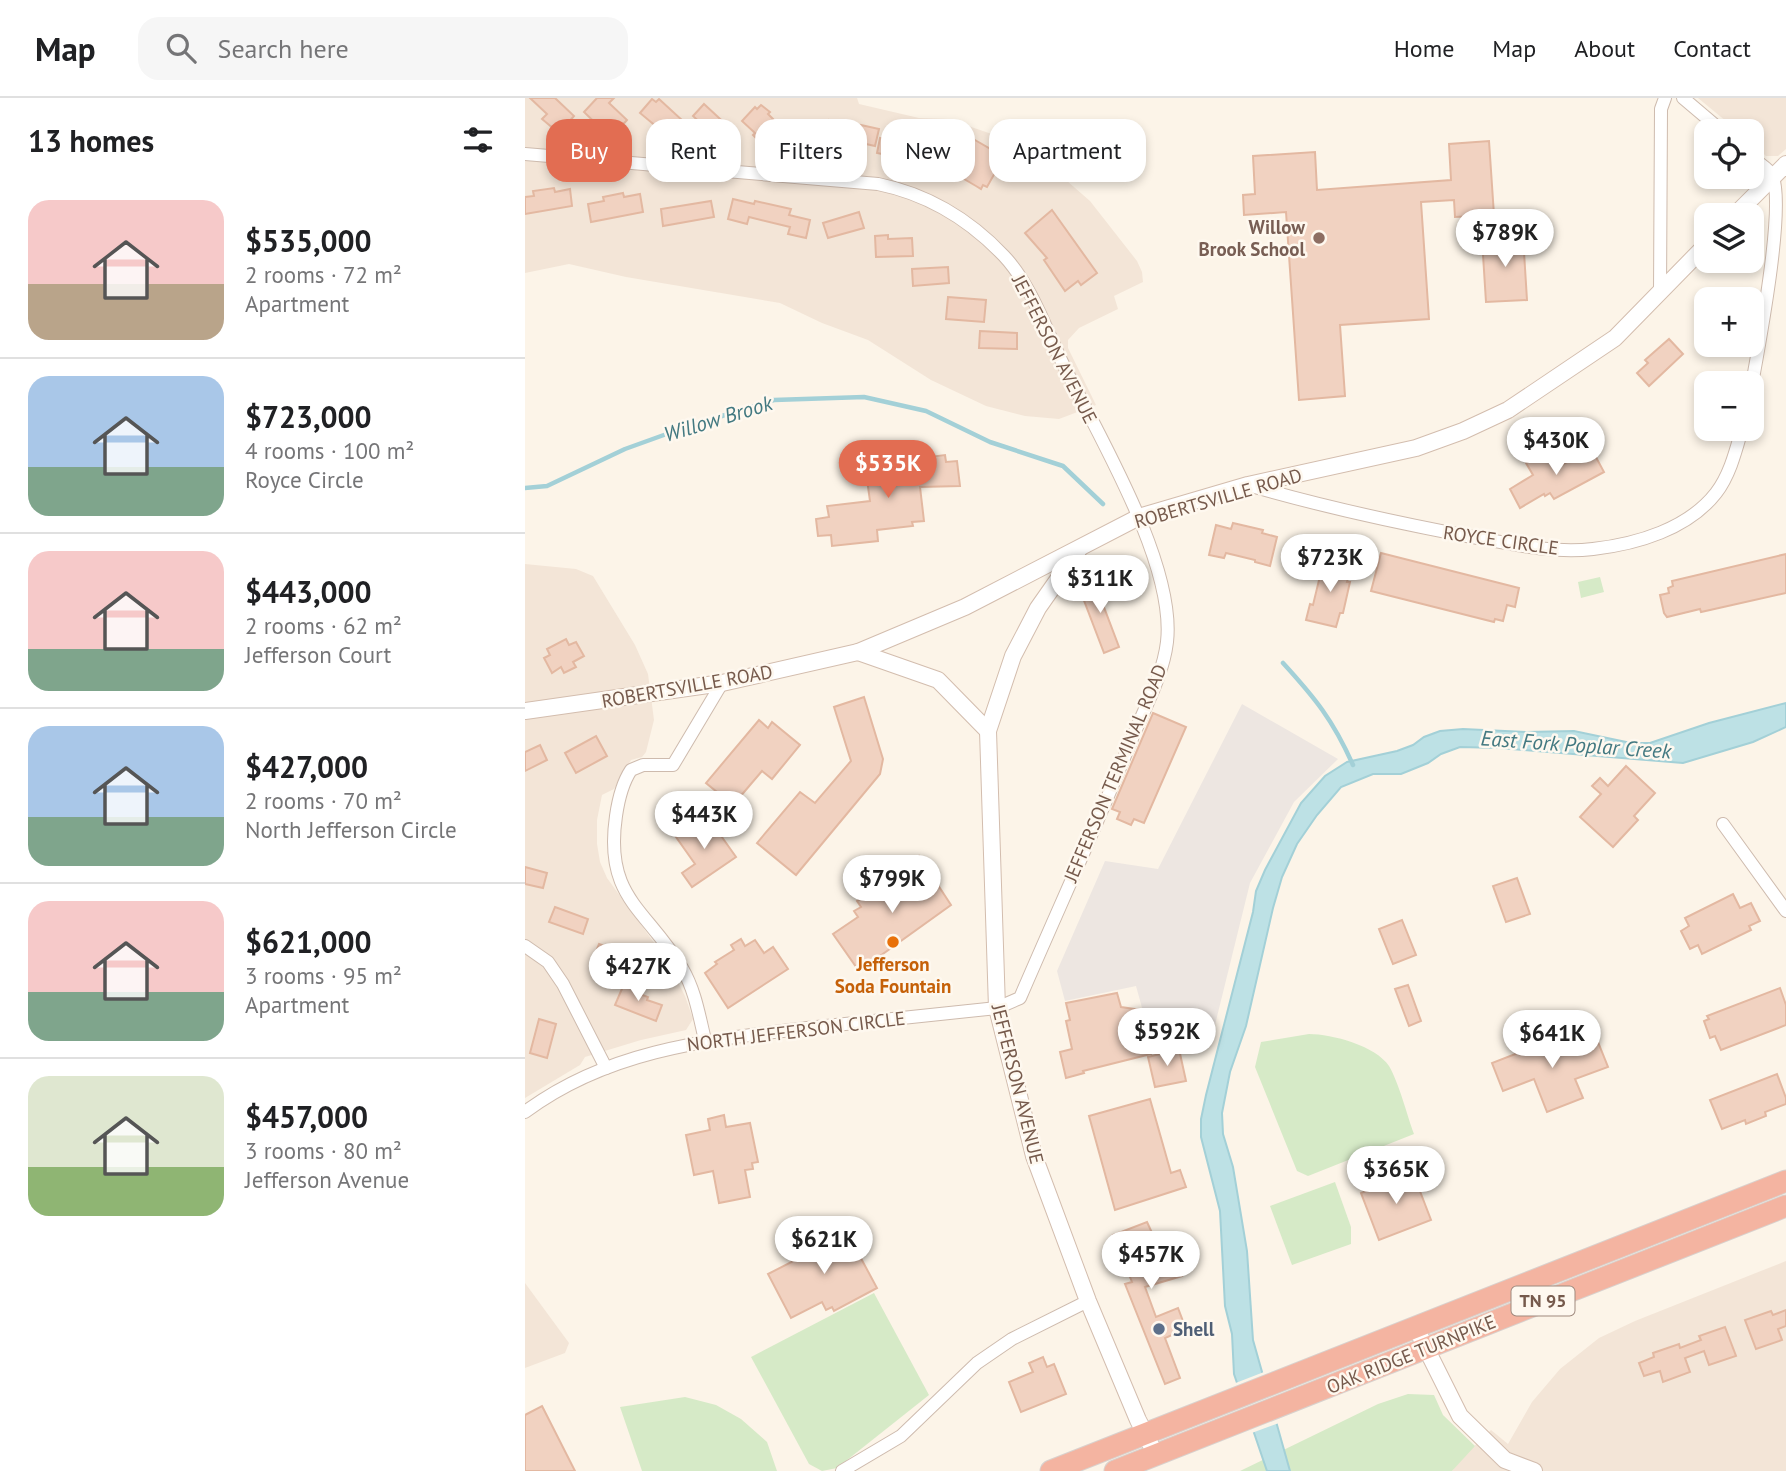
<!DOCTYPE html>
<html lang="en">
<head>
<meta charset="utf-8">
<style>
  body { margin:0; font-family:"PT Sans",sans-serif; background:#f6f6f6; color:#202124; height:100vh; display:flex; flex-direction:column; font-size:26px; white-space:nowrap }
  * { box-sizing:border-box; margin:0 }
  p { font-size:23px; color:#757577 }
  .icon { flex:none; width:38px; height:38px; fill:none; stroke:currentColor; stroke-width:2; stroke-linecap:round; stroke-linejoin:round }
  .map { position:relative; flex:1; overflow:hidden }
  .sheet { display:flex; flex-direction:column; background:#fff; width:525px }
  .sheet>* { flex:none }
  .guide { position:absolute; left:21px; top:21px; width:665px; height:63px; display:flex; gap:14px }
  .fabs { position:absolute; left:1169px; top:21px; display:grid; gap:14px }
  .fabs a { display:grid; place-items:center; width:70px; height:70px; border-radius:14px; background:#fff; box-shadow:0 4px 10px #0003; font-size:35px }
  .price { position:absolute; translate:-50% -60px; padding:0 16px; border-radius:24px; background:#fff; color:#222; font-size:23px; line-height:46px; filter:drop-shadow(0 2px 4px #0008) }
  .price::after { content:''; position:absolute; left:50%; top:42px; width:21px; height:16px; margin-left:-10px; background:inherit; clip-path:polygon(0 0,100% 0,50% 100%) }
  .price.active { background:#e26d52; color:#fff }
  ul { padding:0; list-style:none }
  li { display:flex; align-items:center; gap:21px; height:175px; padding:0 28px }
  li+li { border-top:2px solid #e0e0e0 }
  li span { display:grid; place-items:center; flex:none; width:196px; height:140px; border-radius:21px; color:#555 }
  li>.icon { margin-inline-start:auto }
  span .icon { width:84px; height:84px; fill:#fffc; stroke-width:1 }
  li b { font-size:30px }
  h2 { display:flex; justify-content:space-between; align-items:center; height:84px; padding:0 28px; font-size:30px }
  .chip { padding:0 24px; border-radius:21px; background:#fff; box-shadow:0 4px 10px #0003; font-size:24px; line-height:63px }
  .chip.active { background:#e26d52; color:#fff }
  header { display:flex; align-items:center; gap:42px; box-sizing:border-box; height:98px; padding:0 35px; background:#fff; border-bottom:2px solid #e0e0e0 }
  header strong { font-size:33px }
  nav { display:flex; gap:38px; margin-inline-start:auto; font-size:24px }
  .search { width:490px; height:63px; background:#f6f6f6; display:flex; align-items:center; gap:18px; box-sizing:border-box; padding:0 24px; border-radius:21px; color:#757577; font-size:26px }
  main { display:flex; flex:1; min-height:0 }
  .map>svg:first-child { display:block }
  .residential { fill:#f3e5d7 }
  .industrial { fill:#ede6e1 }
  .green { fill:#d6eac7 }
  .water { fill:#bde1e5; stroke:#a3d0d7; stroke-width:2 }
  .pier { fill:#fcf4e8 }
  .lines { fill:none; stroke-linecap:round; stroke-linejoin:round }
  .stream { stroke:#a3d0d7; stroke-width:4.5 }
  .building { fill:#f1d2c1; stroke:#e3b8a1; stroke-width:2 }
  .street-casing { stroke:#cebbae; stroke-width:14 }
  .secondary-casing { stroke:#d3bdae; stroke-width:18 }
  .highway-casing { stroke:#d9d1cd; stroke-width:23 }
  .street { stroke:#fff; stroke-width:12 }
  .secondary { stroke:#fff; stroke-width:16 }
  .highway { stroke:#f4b4a1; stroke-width:21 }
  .education-dot { fill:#8d6e63; stroke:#fef8ef; stroke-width:2.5 }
  .food-dot { fill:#e8710a; stroke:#fef8ef; stroke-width:2.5 }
  .service-dot { fill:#5c6f8a; stroke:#fef8ef; stroke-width:2.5 }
  .labels { text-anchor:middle; stroke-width:5; stroke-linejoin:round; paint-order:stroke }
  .shield { fill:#fef8ef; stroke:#9f897d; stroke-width:2 }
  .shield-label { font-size:18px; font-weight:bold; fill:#765a4c }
  .education-label { font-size:19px; font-weight:bold; fill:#785e54; stroke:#fef8ef; text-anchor:end }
  .street-label { font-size:19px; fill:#765a4c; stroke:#fef8ef }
  .food-label { font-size:19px; font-weight:bold; fill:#c56008; stroke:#fef8ef }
  .service-label { font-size:19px; font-weight:bold; fill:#4e5e75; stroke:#fef8ef; text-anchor:start }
  .water-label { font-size:21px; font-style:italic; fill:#437981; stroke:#fef8ef }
</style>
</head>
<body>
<header>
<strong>Map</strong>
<div class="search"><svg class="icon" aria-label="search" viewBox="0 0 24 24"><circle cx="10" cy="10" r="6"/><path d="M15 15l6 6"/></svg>Search here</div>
<nav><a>Home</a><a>Map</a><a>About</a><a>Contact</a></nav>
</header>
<main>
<section class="sheet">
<h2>13 homes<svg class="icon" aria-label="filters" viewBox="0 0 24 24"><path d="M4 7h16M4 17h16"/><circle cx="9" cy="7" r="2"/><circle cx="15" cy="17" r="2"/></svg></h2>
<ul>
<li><span style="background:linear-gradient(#f6c9c9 60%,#b9a48a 0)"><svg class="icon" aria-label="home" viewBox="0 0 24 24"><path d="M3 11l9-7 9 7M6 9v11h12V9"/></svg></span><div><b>$535,000</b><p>2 rooms · 72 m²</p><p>Apartment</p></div></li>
<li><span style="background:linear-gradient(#a9c7e8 65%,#7fa58c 0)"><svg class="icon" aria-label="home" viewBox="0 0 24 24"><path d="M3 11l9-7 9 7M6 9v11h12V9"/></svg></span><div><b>$723,000</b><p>4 rooms · 100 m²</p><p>Royce Circle</p></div></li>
<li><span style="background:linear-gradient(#f6c9c9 70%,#7fa58c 0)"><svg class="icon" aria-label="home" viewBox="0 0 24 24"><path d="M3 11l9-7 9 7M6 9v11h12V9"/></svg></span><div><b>$443,000</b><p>2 rooms · 62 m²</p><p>Jefferson Court</p></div></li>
<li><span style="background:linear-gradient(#a9c7e8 65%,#7fa58c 0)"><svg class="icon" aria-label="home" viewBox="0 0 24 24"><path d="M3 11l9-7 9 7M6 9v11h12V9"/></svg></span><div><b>$427,000</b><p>2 rooms · 70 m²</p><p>North Jefferson Circle</p></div></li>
<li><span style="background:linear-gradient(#f6c9c9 65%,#7fa58c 0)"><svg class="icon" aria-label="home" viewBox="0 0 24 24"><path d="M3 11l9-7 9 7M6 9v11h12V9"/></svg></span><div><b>$621,000</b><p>3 rooms · 95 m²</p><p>Apartment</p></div></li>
<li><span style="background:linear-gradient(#dfe7d0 65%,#8fb573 0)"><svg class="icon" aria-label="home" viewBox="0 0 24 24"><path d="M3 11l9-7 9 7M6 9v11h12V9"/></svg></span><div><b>$457,000</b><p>3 rooms · 80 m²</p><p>Jefferson Avenue</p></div></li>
</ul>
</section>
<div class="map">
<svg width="1261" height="1373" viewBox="0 0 1261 1373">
  <rect width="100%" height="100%" fill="#fcf4e8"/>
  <!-- residential -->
  <g class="residential">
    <polygon points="0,0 332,0 334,6 394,20 423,21 487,43 526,69 565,103 612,163 617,174 618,184 589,198 593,211 554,230 543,242 543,250 571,307 534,321 500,318 461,308 406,282 343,242 297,225 255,205 101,179 44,166 0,175"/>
    <polygon points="1173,0 1261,0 1261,51 1253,58 1241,58 1227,45 1227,33 1213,33"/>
    <polygon points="0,466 51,471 68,478 110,547 123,576 129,622 121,654 117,659 106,662 89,691 77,697 72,722 72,746 75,764 82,780 143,864 160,898 168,921 161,932 116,942 60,959 55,967 0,1000"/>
    <polygon points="1261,1163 1261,1373 927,1373 938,1359 966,1332 983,1346 1007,1304 1035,1271 1074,1240 1110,1223"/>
    <polygon points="0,1185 44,1245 40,1255 0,1270"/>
  </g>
  <!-- industrial -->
  <polygon class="industrial" points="717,606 813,661 769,704 725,785 687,939 629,953 611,888 540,903 532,873 580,763 633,771"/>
  <!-- green -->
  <g class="green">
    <polygon points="1075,479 1079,494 1056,500 1053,484"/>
    <path d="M 784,936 C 807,936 851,948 864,968 C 874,985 882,1017 889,1036 L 783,1078 L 772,1073 L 730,969 L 736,944 Z"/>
    <polygon points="810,1084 826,1129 826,1146 767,1167 745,1108"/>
    <polygon points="349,1195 404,1297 312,1370 297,1373 284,1366 226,1259"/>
    <polygon points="883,1296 909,1297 918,1317 950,1348 927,1373 715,1373 853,1306"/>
    <polygon points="160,1299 191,1307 216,1321 242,1344 252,1373 117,1373 95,1309"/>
  </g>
  <!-- water -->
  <polygon class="water" points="1261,605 1261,629 1228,644 1158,665 975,650 935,649 916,656 903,665 876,676 848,676 816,689 792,717 772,746 757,779 748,810 721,928 705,974 697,1015 698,1036 708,1069 722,1153 728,1242 765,1373 742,1373 709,1276 707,1236 700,1208 695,1113 676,1039 676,1021 681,997 728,814 731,793 740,772 776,705 800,678 822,664 872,653 888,647 899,639 915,633 938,631 1001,634 1049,633 1106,645 1125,645 1184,625"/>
  <!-- pier -->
  <polygon class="pier" points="739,1274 754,1325 724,1336 708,1286"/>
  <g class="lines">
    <!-- stream -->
    <g class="stream">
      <polyline points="0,390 22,388 100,351 161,329 249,302 339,299 401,313 465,344 538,368 578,406"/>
      <path d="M 758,565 C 790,600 808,622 828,667"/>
    </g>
  </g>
  <!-- building -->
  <g class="building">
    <polygon points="5,0 30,0 49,18 37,32 32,27 29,31 17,21 22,16"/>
    <polygon points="72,0 89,0 84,5 102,22 86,40 59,14"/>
    <polygon points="127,1 131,4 134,1 158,23 144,39 115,15"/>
    <polygon points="179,6 206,31 195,43 168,18"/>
    <polygon points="236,7 245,14 243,16 248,21 246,24 259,35 246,48 239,42 236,45 228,37 230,35 217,23 230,9 232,11"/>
    <polygon points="303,22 308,39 273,48 268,32"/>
    <polygon points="336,27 354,31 350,48 332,44"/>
    <polygon points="443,38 474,56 471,62 476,64 462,89 458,87 456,91 451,88 422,71 424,68 412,61 392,56 395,40 430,49 435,41 439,44"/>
    <polygon points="355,40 391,47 387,62 352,55"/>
    <polygon points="964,43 969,117 930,119 929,102 896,104 904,221 815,227 820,298 774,302 761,114 719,117 718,97 730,96 728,58 790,54 792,92 926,82 924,46"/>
    <polygon points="29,90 30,94 45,91 47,108 0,116 0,99 9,98 8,93"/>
    <polygon points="98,95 99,99 115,96 118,114 66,124 63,106 79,103 78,99"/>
    <polygon points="208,101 229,106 230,103 266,111 264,117 285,122 281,140 263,136 265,129 224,119 222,126 203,121"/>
    <polygon points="186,103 189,119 138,128 136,111"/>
    <polygon points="527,112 572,175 556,187 553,183 540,193 519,162 522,160 500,135"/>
    <polygon points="334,114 339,130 303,140 298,125"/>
    <polygon points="363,137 363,141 387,140 388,158 351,159 350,138"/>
    <polygon points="998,138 1002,202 961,204 957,141"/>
    <polygon points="423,169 424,185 388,188 387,171"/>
    <polygon points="423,199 461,202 459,224 421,221"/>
    <polygon points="455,233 492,235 492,251 454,250"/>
    <polygon points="1144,241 1158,256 1124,288 1112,275 1123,265 1120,262"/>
    <polygon points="1066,350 1079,374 1029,401 1025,395 1020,398 1019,396 995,410 985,391 1008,377 1001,365 1022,353 1032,370"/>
    <polygon points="420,357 421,364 432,363 435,388 395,389 399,423 387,424 388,428 352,432 353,443 307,448 306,437 293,438 291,421 304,419 302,408 345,403 340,367"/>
    <polygon points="708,425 738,432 737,435 752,439 745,468 730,464 730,462 701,455 699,460 684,457 691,427 706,431"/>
    <polygon points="856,455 994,490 990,509 982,507 978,523 970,521 969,524 846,493"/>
    <polygon points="1261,456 1261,495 1176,514 1175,511 1142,519 1139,515 1135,497 1144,495 1143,490 1148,488 1147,483"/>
    <polygon points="796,462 826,469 822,484 825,484 818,515 815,515 811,529 781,522 785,506 788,507 795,478 792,477"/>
    <polygon points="584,481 587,491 574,496 594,549 579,555 555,492"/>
    <polygon points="41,541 44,547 51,544 59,558 48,564 51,569 39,575 36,569 27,575 19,560 25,557 22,551"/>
    <polygon points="339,599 358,661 355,676 271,777 232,745 275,694 290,705 326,663 309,609"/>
    <polygon points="628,615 661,629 619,725 609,721 606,727 592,721 595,714 587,711"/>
    <polygon points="234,622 243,630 247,624 275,647 247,681 237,673 208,707 181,685"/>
    <polygon points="71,638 82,658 51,675 40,655"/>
    <polygon points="15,647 22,662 0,673 0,654"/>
    <polygon points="1101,668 1130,695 1109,718 1113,722 1088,749 1055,719 1076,696 1067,688 1075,680 1083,688"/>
    <polygon points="182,718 211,759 167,789 157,775 170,766 151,739"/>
    <polygon points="394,758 426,807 334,873 308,836 333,819 329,813 336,809 332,803 353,789 360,800 384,784 374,771"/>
    <polygon points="0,769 22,775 18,790 0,786"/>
    <polygon points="992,780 1005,816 981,824 968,788"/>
    <polygon points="1208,796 1215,810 1226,805 1235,823 1224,828 1226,832 1177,856 1173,847 1165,851 1156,833 1164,828 1160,820"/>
    <polygon points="30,809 63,821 58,836 24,824"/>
    <polygon points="877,822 891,857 868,866 854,831"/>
    <polygon points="216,841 220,848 230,842 239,855 248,849 263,871 203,910 180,875 192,866 190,864 209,852 206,847"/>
    <polygon points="74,846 107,858 102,873 68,861"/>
    <polygon points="99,886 110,890 109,894 123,899 122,902 137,907 131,923 90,907"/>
    <polygon points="883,887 896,923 884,928 870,891"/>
    <polygon points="1255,890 1261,907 1261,927 1196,952 1190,938 1185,940 1179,923 1184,921 1182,918"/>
    <polygon points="592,895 596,909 616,912 626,956 558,973 559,975 541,980 535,954 547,951 541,923 545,922 541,905"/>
    <polygon points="14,921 31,926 22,960 5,955"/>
    <polygon points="1037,938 1042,950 1071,939 1083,969 1050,981 1058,1000 1022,1014 1009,981 978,993 967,965"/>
    <polygon points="654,951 661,983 630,989 623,959"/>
    <polygon points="1252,976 1261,1000 1261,1006 1240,1014 1241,1018 1221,1026 1220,1022 1197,1031 1185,1002"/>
    <polygon points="625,1001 646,1075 655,1072 661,1089 590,1112 564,1018"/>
    <polygon points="199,1017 201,1029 225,1025 233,1064 227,1065 228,1071 220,1072 225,1099 194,1105 188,1073 169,1077 161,1037 185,1032 183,1021"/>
    <polygon points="888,1075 906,1122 854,1142 836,1095"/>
    <polygon points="622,1124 628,1137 633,1135 645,1165 652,1163 657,1178 620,1189 631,1219 653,1210 661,1231 640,1240 655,1280 640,1286 600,1186 607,1184 588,1137"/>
    <polygon points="318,1127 352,1190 309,1213 307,1209 301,1212 297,1204 266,1220 243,1176 294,1150 290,1142"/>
    <polygon points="1261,1212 1261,1228 1253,1231 1257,1242 1231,1251 1220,1222 1246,1213 1248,1217"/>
    <polygon points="1200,1229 1211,1258 1184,1267 1179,1253 1160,1260 1165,1274 1138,1284 1135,1273 1119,1278 1114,1265 1129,1259 1128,1255 1154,1246 1155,1250 1176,1242 1174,1238"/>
    <polygon points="518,1259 522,1269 529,1266 541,1296 496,1314 484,1284 508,1274 504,1265"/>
    <polygon points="17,1308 50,1373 0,1373 0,1317"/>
  </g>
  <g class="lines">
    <defs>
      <g id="street">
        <polyline points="1158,0 1197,33"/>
        <path d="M 0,56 L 353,86 C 402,96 444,121 479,158 C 506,187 520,229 537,264 C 572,335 651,466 642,544 C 638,578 619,611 606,643 C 571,729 532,814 495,900 L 472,910 C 409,917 345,923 282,930 C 182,942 83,952 0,1014"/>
        <path d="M 1227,59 C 1233,65 1243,70 1247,77 C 1261,106 1234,247 1227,286"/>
        <polyline points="1135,195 1136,11 1140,0"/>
        <path d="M 723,387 C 795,408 868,424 942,438 C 983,445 1026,456 1068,451 C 1112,446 1163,431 1191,395 C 1205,377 1211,352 1217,331"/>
        <polyline points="1198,726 1261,813"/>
        <polyline points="0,848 23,864 38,886 81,970"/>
        <path d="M 180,942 C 174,917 170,892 157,870 C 121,810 79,800 91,718 C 93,704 98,684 106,672 L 118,667 L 148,667 L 197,585"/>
        <polyline points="317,1373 376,1338 452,1265 487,1241 563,1203"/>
      </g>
      <g id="secondary">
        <polyline points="1210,117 1261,66"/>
        <polyline points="553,453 513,510 488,558 463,633 472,910 509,1058 563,1203 613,1322 631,1357"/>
        <polyline points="333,554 413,582 463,633"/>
        <polyline points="0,613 197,585 333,554 440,509 614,419 723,387 891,350 938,333 983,312 1090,240 1181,147"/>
        <polyline points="891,1230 935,1318 980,1362 1009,1373"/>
      </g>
      <g id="highway">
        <polyline points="526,1373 1261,1083"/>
        <polyline points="590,1373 1261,1108"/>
      </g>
    </defs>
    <!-- street casing -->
    <use href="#street" class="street-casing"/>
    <!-- secondary casing -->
    <use href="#secondary" class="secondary-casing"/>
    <!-- highway casing -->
    <use href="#highway" class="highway-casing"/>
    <!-- street -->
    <use href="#street" class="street"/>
    <!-- secondary -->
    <use href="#secondary" class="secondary"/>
    <!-- highway -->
    <use href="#highway" class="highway"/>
  </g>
  <!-- markers -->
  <circle class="education-dot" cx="794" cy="140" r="7"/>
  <circle class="food-dot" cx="368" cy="844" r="7"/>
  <circle class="service-dot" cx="634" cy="1231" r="7"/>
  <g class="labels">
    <!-- shield labels -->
    <rect class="shield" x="986.5" y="1188.5" width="63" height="29" rx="5"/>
    <g class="shield-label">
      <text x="1018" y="1209">TN 95</text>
    </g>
    <!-- education labels -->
    <g class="education-label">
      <text x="780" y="136">Willow<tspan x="780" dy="22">Brook School</tspan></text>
    </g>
    <!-- street labels -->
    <g class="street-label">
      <text transform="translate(530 251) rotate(63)" y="7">JEFFERSON AVENUE</text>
      <text transform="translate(693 400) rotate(-16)" y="7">ROBERTSVILLE ROAD</text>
      <text transform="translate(976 442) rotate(8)" y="7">ROYCE CIRCLE</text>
      <text transform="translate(162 588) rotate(-10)" y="7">ROBERTSVILLE ROAD</text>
      <text transform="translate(590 675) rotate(-67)" y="7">JEFFERSON TERMINAL ROAD</text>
      <text transform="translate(271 933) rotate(-7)" y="7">NORTH JEFFERSON CIRCLE</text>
      <text transform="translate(493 986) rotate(76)" y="7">JEFFERSON AVENUE</text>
      <text transform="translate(886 1256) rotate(-22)" y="7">OAK RIDGE TURNPIKE</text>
    </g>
    <!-- food labels -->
    <g class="food-label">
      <text x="368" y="873">Jefferson<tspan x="368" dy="22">Soda Fountain</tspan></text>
    </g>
    <!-- service labels -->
    <g class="service-label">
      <text x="648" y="1238">Shell</text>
    </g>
    <!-- water labels -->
    <g class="water-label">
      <text transform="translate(193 321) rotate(-17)" y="7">Willow Brook</text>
      <text transform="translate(1051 647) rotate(4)" y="7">East Fork Poplar Creek</text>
    </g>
  </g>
</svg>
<div class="fabs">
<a><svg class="icon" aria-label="locate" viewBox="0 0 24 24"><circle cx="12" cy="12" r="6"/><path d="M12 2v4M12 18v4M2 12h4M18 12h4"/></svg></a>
<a><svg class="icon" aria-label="layers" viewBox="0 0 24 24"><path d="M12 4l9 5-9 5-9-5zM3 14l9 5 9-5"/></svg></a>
<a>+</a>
<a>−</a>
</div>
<b class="price" style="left:980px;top:171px">$789K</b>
<b class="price" style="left:1031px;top:379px">$430K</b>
<b class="price active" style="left:363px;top:402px">$535K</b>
<b class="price" style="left:805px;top:496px">$723K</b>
<b class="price" style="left:575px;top:517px">$311K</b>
<b class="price" style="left:179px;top:753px">$443K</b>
<b class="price" style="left:367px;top:817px">$799K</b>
<b class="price" style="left:113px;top:905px">$427K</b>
<b class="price" style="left:642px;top:970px">$592K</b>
<b class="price" style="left:1027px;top:972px">$641K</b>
<b class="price" style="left:871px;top:1108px">$365K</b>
<b class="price" style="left:299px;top:1178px">$621K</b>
<b class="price" style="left:626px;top:1193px">$457K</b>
<div class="guide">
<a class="chip active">Buy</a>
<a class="chip">Rent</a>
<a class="chip">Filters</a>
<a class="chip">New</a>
<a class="chip">Apartment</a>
</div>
</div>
</main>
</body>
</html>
